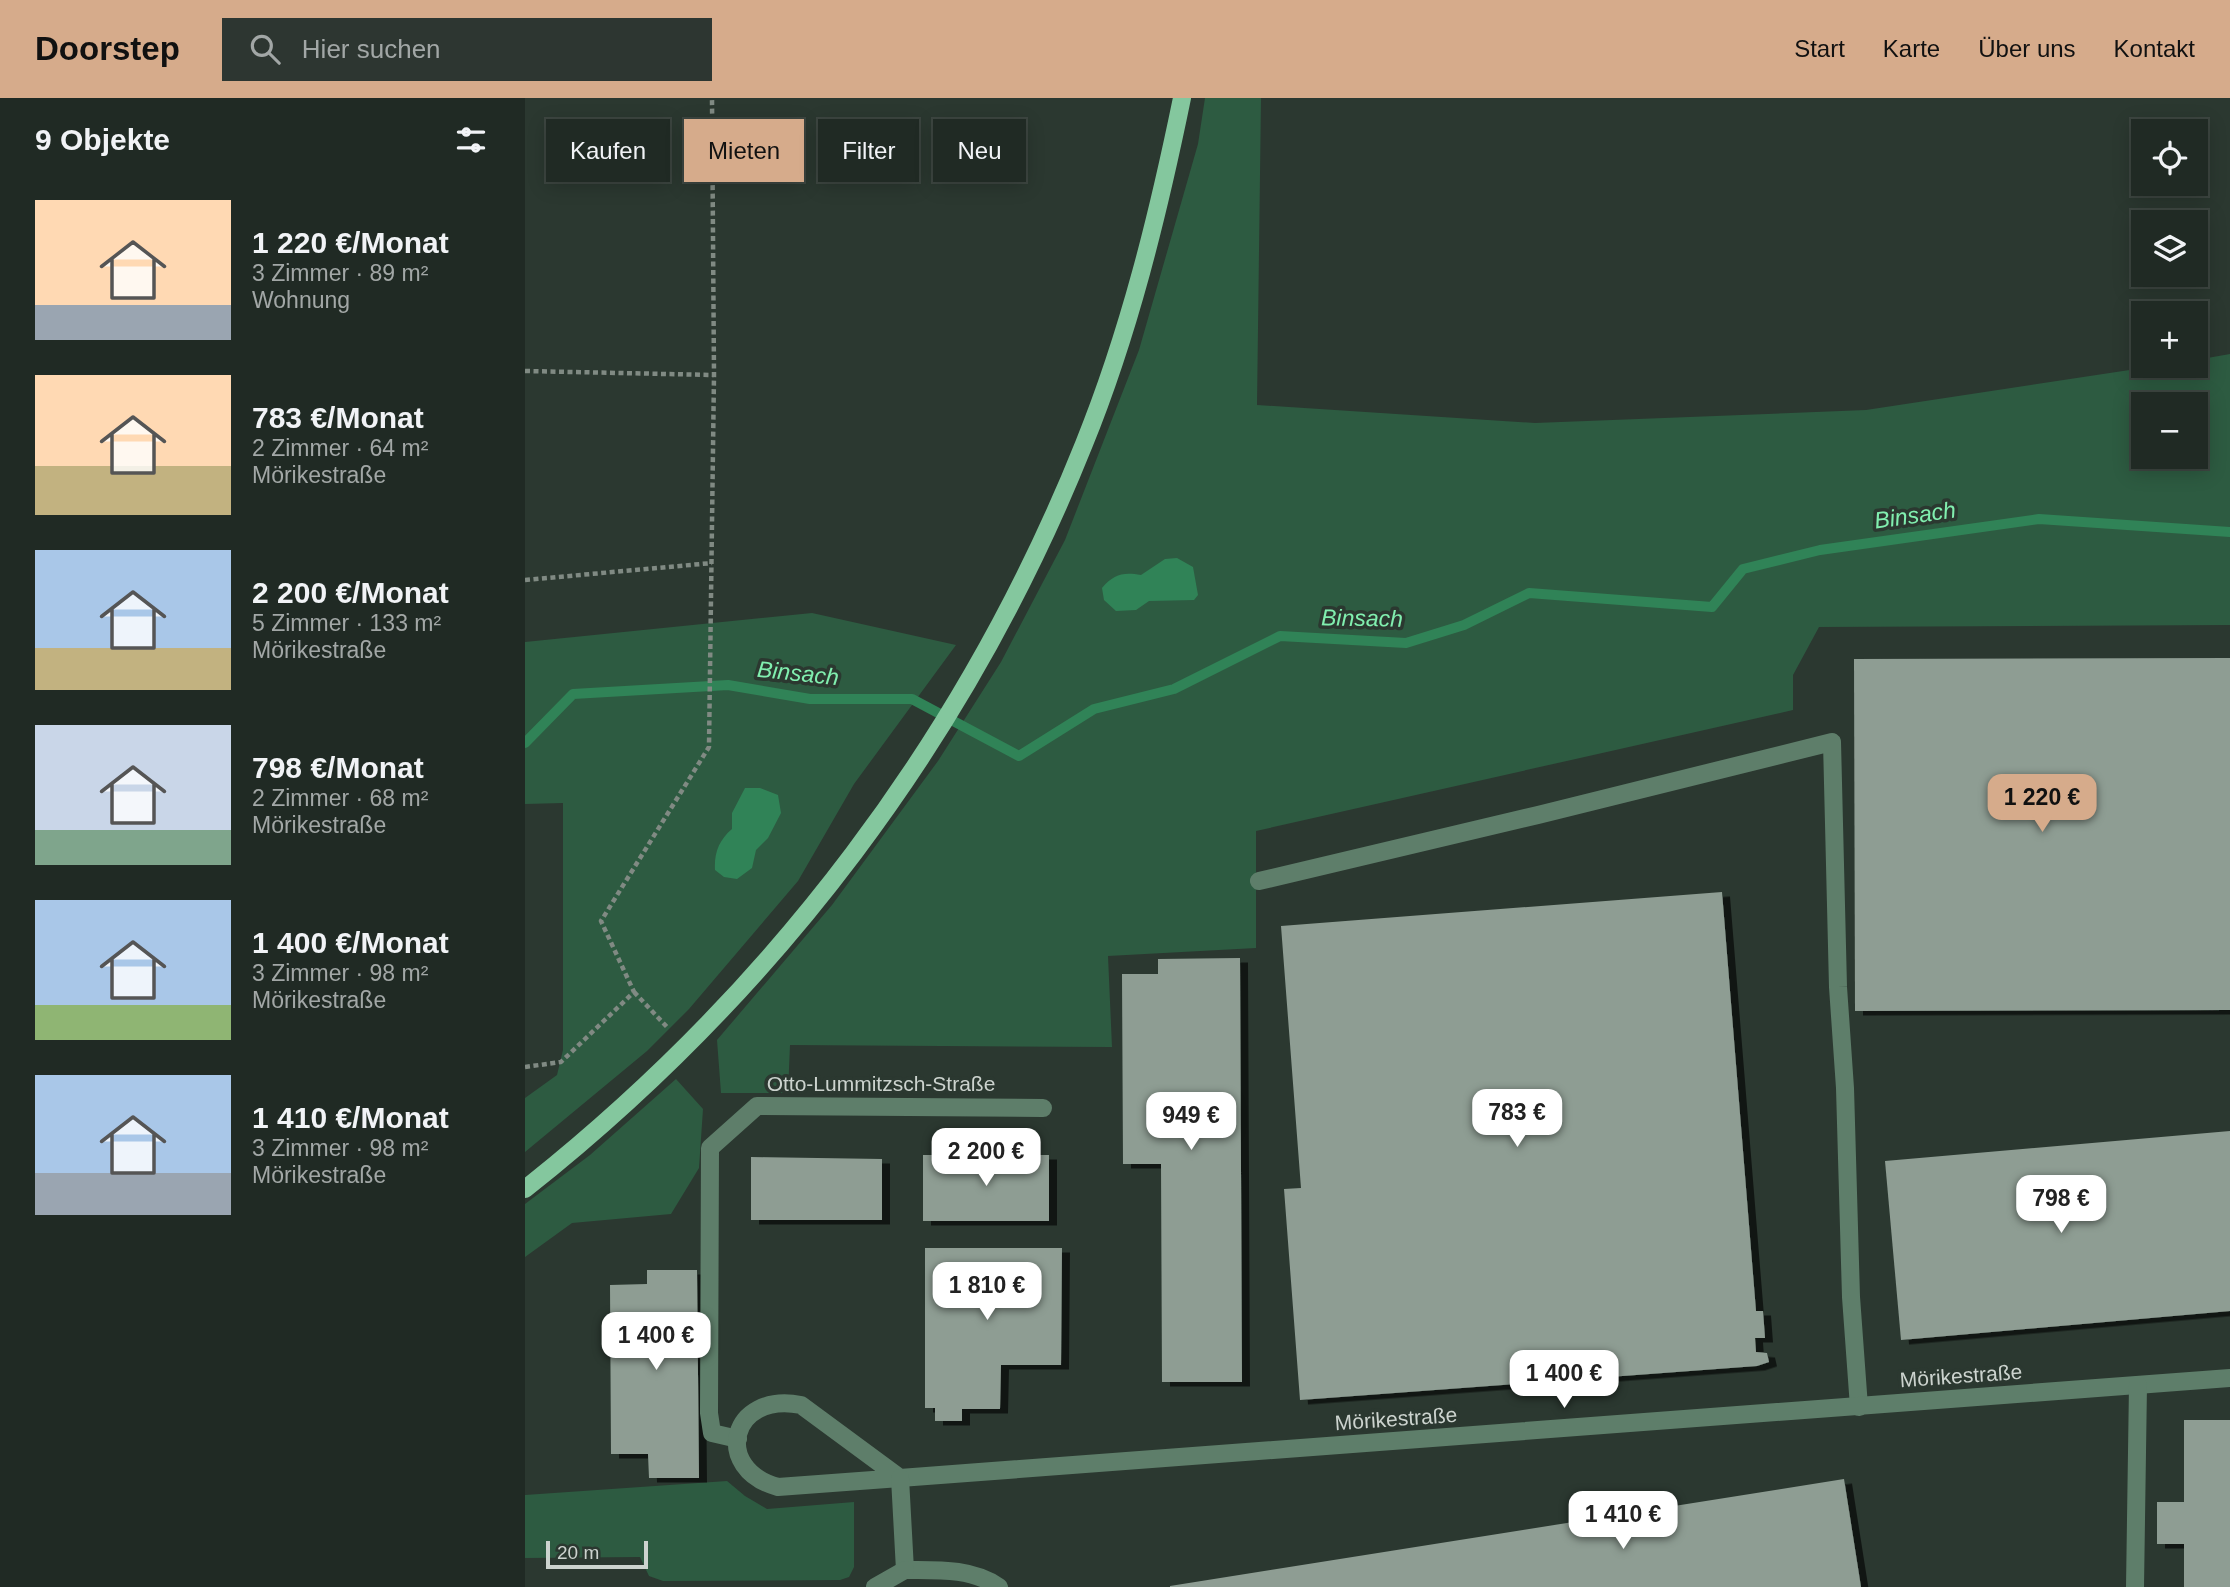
<!DOCTYPE html>
<html lang="de">
<head>
<meta charset="utf-8">
<style>
  body { margin:0; font-family:Helvetica,sans-serif; background:#2d3631; color:#f1f3f6; height:100vh; display:flex; flex-direction:column; font-size:26px; white-space:nowrap }
  * { box-sizing:border-box; margin:0 }
  p { font-size:23px; color:#a2a7a6 }
  .icon { flex:none; width:38px; height:38px; fill:none; stroke:currentColor; stroke-width:2; stroke-linecap:round; stroke-linejoin:round }
  .map { position:relative; flex:1; overflow:hidden }
  .side { display:flex; flex-direction:column; background:#202a24; width:525px }
  .side>* { flex:none }
  .banner { position:absolute; left:21px; top:21px; width:665px; height:63px; display:flex; gap:14px }
  .controls { position:absolute; left:1606px; top:21px; display:grid; gap:14px }
  .controls a { display:grid; place-items:center; width:77px; height:77px; border-radius:0px; background:#202a24; box-shadow:0 4px 18px #0003,0 0 0 2px #3d4641; font-size:35px }
  .scale { position:absolute; left:21px; bottom:18px; width:102px; box-sizing:border-box; padding-left:7px; border:4px solid #ccd3ce; border-top:0; font-size:19px; line-height:24px; white-space:nowrap; color:#ccd3ce; -webkit-text-stroke:5px #2b3830; paint-order:stroke }
  .price { position:absolute; translate:-50% -60px; padding:0 16px; border-radius:14px; background:#fff; color:#222; font-size:23px; line-height:46px; filter:drop-shadow(0 2px 4px #0008) }
  .price::after { content:''; position:absolute; left:50%; top:42px; width:21px; height:16px; margin-left:-10px; background:inherit; clip-path:polygon(0 0,100% 0,50% 100%) }
  .price.current { background:#d6ab8b; color:#111 }
  ul { padding:0; list-style:none }
  li { display:flex; align-items:center; gap:21px; height:175px; padding:0 35px }
  li span { display:grid; place-items:center; flex:none; width:196px; height:140px; border-radius:0px; color:#555 }
  li>.icon { margin-inline-start:auto }
  span .icon { width:84px; height:84px; fill:#fffc; stroke-width:1 }
  li b { font-size:30px }
  h2 { display:flex; justify-content:space-between; align-items:center; height:84px; padding:0 35px; font-size:30px }
  .pill { padding:0 24px; border-radius:0px; background:#202a24; box-shadow:0 4px 18px #0003,0 0 0 2px #3d4641; font-size:24px; line-height:63px }
  .pill.current { background:#d6ab8b; color:#111 }
  header { display:flex; align-items:center; gap:42px; box-sizing:border-box; height:98px; padding:0 35px; background:#d6ab8b; color:#111 }
  header strong { font-size:33px }
  nav { display:flex; gap:38px; margin-inline-start:auto; font-size:24px }
  .search { width:490px; height:63px; background:#2d3631; display:flex; align-items:center; gap:18px; box-sizing:border-box; padding:0 24px; border-radius:0px; color:#a2a7a6; font-size:26px }
  main { display:flex; flex:1; min-height:0 }
  .map>svg:first-child { display:block }
  .green { fill:#2d5b41; fill-rule:evenodd }
  .water { fill:#308357 }
  .lines { fill:none; stroke-linecap:round; stroke-linejoin:round }
  .stream { stroke:#308357; stroke-width:10 }
  .building { fill:#8e9d93; filter:url(#shadow) }
  .path { stroke:#808a83; stroke-width:4.5; stroke-dasharray:5 3.5; stroke-linecap:butt }
  .minor { stroke:#5e7e6a; stroke-width:18 }
  .major { stroke:#84c79e; stroke-width:18 }
  .labels { text-anchor:middle; stroke-width:7; stroke-linejoin:round; paint-order:stroke }
  .street-label { font-size:21px; fill:#ccd3ce; stroke:#2b3830 }
  .water-label { font-size:23px; font-style:italic; fill:#81efaf; stroke:#2b3830 }
</style>
</head>
<body>
<header>
<strong>Doorstep</strong>
<div class="search"><svg class="icon" aria-label="search" viewBox="0 0 24 24"><circle cx="10" cy="10" r="6"/><path d="M15 15l6 6"/></svg>Hier suchen</div>
<nav><a>Start</a><a>Karte</a><a>Über uns</a><a>Kontakt</a></nav>
</header>
<main>
<section class="side">
<h2>9 Objekte<svg class="icon" aria-label="filters" viewBox="0 0 24 24"><path d="M4 7h16M4 17h16"/><circle cx="9" cy="7" r="2"/><circle cx="15" cy="17" r="2"/></svg></h2>
<ul>
<li><span style="background:linear-gradient(#ffd9b3 75%,#9aa5b1 0)"><svg class="icon" aria-label="home" viewBox="0 0 24 24"><path d="M3 11l9-7 9 7M6 9v11h12V9"/></svg></span><div><b>1 220 €/Monat</b><p>3 Zimmer · 89 m²</p><p>Wohnung</p></div></li>
<li><span style="background:linear-gradient(#ffd9b3 65%,#c2b280 0)"><svg class="icon" aria-label="home" viewBox="0 0 24 24"><path d="M3 11l9-7 9 7M6 9v11h12V9"/></svg></span><div><b>783 €/Monat</b><p>2 Zimmer · 64 m²</p><p>Mörikestraße</p></div></li>
<li><span style="background:linear-gradient(#a9c7e8 70%,#c2b280 0)"><svg class="icon" aria-label="home" viewBox="0 0 24 24"><path d="M3 11l9-7 9 7M6 9v11h12V9"/></svg></span><div><b>2 200 €/Monat</b><p>5 Zimmer · 133 m²</p><p>Mörikestraße</p></div></li>
<li><span style="background:linear-gradient(#c9d6e8 75%,#7fa58c 0)"><svg class="icon" aria-label="home" viewBox="0 0 24 24"><path d="M3 11l9-7 9 7M6 9v11h12V9"/></svg></span><div><b>798 €/Monat</b><p>2 Zimmer · 68 m²</p><p>Mörikestraße</p></div></li>
<li><span style="background:linear-gradient(#a9c7e8 75%,#8fb573 0)"><svg class="icon" aria-label="home" viewBox="0 0 24 24"><path d="M3 11l9-7 9 7M6 9v11h12V9"/></svg></span><div><b>1 400 €/Monat</b><p>3 Zimmer · 98 m²</p><p>Mörikestraße</p></div></li>
<li><span style="background:linear-gradient(#a9c7e8 70%,#9aa5b1 0)"><svg class="icon" aria-label="home" viewBox="0 0 24 24"><path d="M3 11l9-7 9 7M6 9v11h12V9"/></svg></span><div><b>1 410 €/Monat</b><p>3 Zimmer · 98 m²</p><p>Mörikestraße</p></div></li>
</ul>
</section>
<div class="map">
<svg width="1705" height="1489" viewBox="0 0 1705 1489">
  <defs>
    <filter id="shadow"><feDropShadow dx="8" dy="4.5" stdDeviation="0" flood-color="#0009"/></filter>
  </defs>
  <rect width="100%" height="100%" fill="#2b3830"/>
  <!-- green -->
  <g class="green">
    <path d="M 680,0 L 736,0 L 732,307 L 1010,325 L 1341,312 L 1631,268 L 1671,268 L 1671,262 L 1705,256 L 1705,527 L 1294,529 L 1268,577 L 1268,612 L 731,733 L 731,850 L 583,858 L 587,949 L 265,947 L 263,995 L 196,995 L 192,942 L 307,807 L 413,663 L 476,564 L 540,442 L 614,252 L 673,46 ZM 1619,306 L 1671,306 L 1671,359 L 1619,359 Z"/>
    <polygon points="287,515 431,547 329,686 273,783 164,911 122,953 0,1054 0,1000 32,977 38,952 38,705 0,706 0,544"/>
    <polygon points="151,981 178,1011 174,1070 146,1116 47,1125 0,1159 0,1106 65,1057"/>
    <polygon points="202,1383 220,1398 242,1411 329,1404 329,1469 324,1479 315,1482 138,1483 124,1478 115,1459 0,1460 0,1397"/>
  </g>
  <!-- water -->
  <g class="water">
    <path d="M 652,460 L 668,469 L 673,497 L 669,502 L 624,503 L 611,512 L 591,513 L 579,502 L 577,490 C 589,476 598,474 616,477 L 640,461 Z"/>
    <path d="M 220,690 L 235,690 L 253,697 L 256,715 L 243,740 L 231,752 L 227,770 L 212,781 L 199,779 L 190,772 C 189,755 194,742 207,731 L 207,715 Z"/>
  </g>
  <g class="lines">
    <!-- stream -->
    <polyline class="stream" points="0,645 48,596 203,587 285,601 387,601 494,658 569,611 649,591 755,538 881,545 939,527 1004,495 1187,509 1218,471 1295,452 1514,421 1705,434"/>
  </g>
  <!-- building -->
  <g class="building">
    <polygon points="1705,560 1705,912 1330,913 1329,561"/>
    <polygon points="1197,794 1231,1213 1238,1213 1240,1240 1230,1240 1231,1254 1242,1255 1244,1264 1232,1268 775,1302 759,1091 776,1090 756,828"/>
    <polygon points="715,860 717,1284 637,1284 636,1066 598,1066 597,876 633,876 633,861"/>
    <polygon points="1705,1033 1705,1213 1376,1242 1360,1063"/>
    <rect x="398" y="1057" width="126" height="66"/>
    <polygon points="226,1059 357,1061 357,1122 226,1122"/>
    <polygon points="400,1150 537,1150 536,1267 476,1267 475,1311 437,1311 437,1323 410,1323 410,1310 400,1310"/>
    <polygon points="122,1172 172,1172 174,1380 124,1380 123,1356 86,1356 85,1187 122,1186"/>
    <polygon points="1659,1322 1705,1322 1705,1489 1659,1489 1659,1446 1632,1446 1632,1404 1659,1404"/>
    <polygon points="1319,1381 1336,1489 645,1489 645,1488"/>
  </g>
  <g class="lines">
    <!-- path -->
    <g class="path">
      <polyline points="0,273 189,277"/>
      <polyline points="0,482 187,465"/>
      <polyline points="109,894 142,929"/>
      <polyline points="0,969 36,964 109,894 76,823 184,649 189,277 187,0"/>
    </g>
    <!-- minor -->
    <g class="minor">
      <polyline points="734,783 1013,717 1307,644 1313,889 1320,990 1326,1199 1334,1309"/>
      <polyline points="213,1341 187,1335 184,1315 185,1050 232,1008 518,1010"/>
      <path d="M 375,1380 L 276,1307 C 205,1293 187,1371 253,1389 L 375,1380 L 1705,1280"/>
      <path d="M 375,1380 L 380,1472 C 412,1472 447,1470 474,1489"/>
      <polyline points="350,1489 380,1472"/>
      <polyline points="1610,1489 1613,1287"/>
    </g>
    <!-- major -->
    <path class="major" d="M 0,1091 C 249,894 441,641 559,346 C 604,235 633,117 657,0"/>
  </g>
  <g class="labels">
    <!-- street labels -->
    <g class="street-label">
      <text x="356" y="993">Otto-Lummitzsch-Straße</text>
      <text transform="translate(1436 1278) rotate(-4)" y="7">Mörikestraße</text>
      <text transform="translate(871 1321) rotate(-4)" y="7">Mörikestraße</text>
    </g>
    <!-- water labels -->
    <g class="water-label">
      <text transform="translate(1390 417) rotate(-8)" y="8">Binsach</text>
      <text transform="translate(837 520) rotate(1)" y="8">Binsach</text>
      <text transform="translate(273 575) rotate(6)" y="8">Binsach</text>
    </g>
  </g>
</svg>
<div class="controls">
<a><svg class="icon" aria-label="locate" viewBox="0 0 24 24"><circle cx="12" cy="12" r="6"/><path d="M12 2v4M12 18v4M2 12h4M18 12h4"/></svg></a>
<a><svg class="icon" aria-label="layers" viewBox="0 0 24 24"><path d="M12 4l9 5-9 5-9-5zM3 14l9 5 9-5"/></svg></a>
<a>+</a>
<a>−</a>
</div>
<div class="scale">20 m</div>
<b class="price current" style="left:1517px;top:736px">1 220 €</b>
<b class="price" style="left:992px;top:1051px">783 €</b>
<b class="price" style="left:666px;top:1054px">949 €</b>
<b class="price" style="left:461px;top:1090px">2 200 €</b>
<b class="price" style="left:1536px;top:1137px">798 €</b>
<b class="price" style="left:462px;top:1224px">1 810 €</b>
<b class="price" style="left:131px;top:1274px">1 400 €</b>
<b class="price" style="left:1039px;top:1312px">1 400 €</b>
<b class="price" style="left:1098px;top:1453px">1 410 €</b>
<div class="banner">
<a class="pill">Kaufen</a>
<a class="pill current">Mieten</a>
<a class="pill">Filter</a>
<a class="pill">Neu</a>
</div>
</div>
</main>
</body>
</html>
